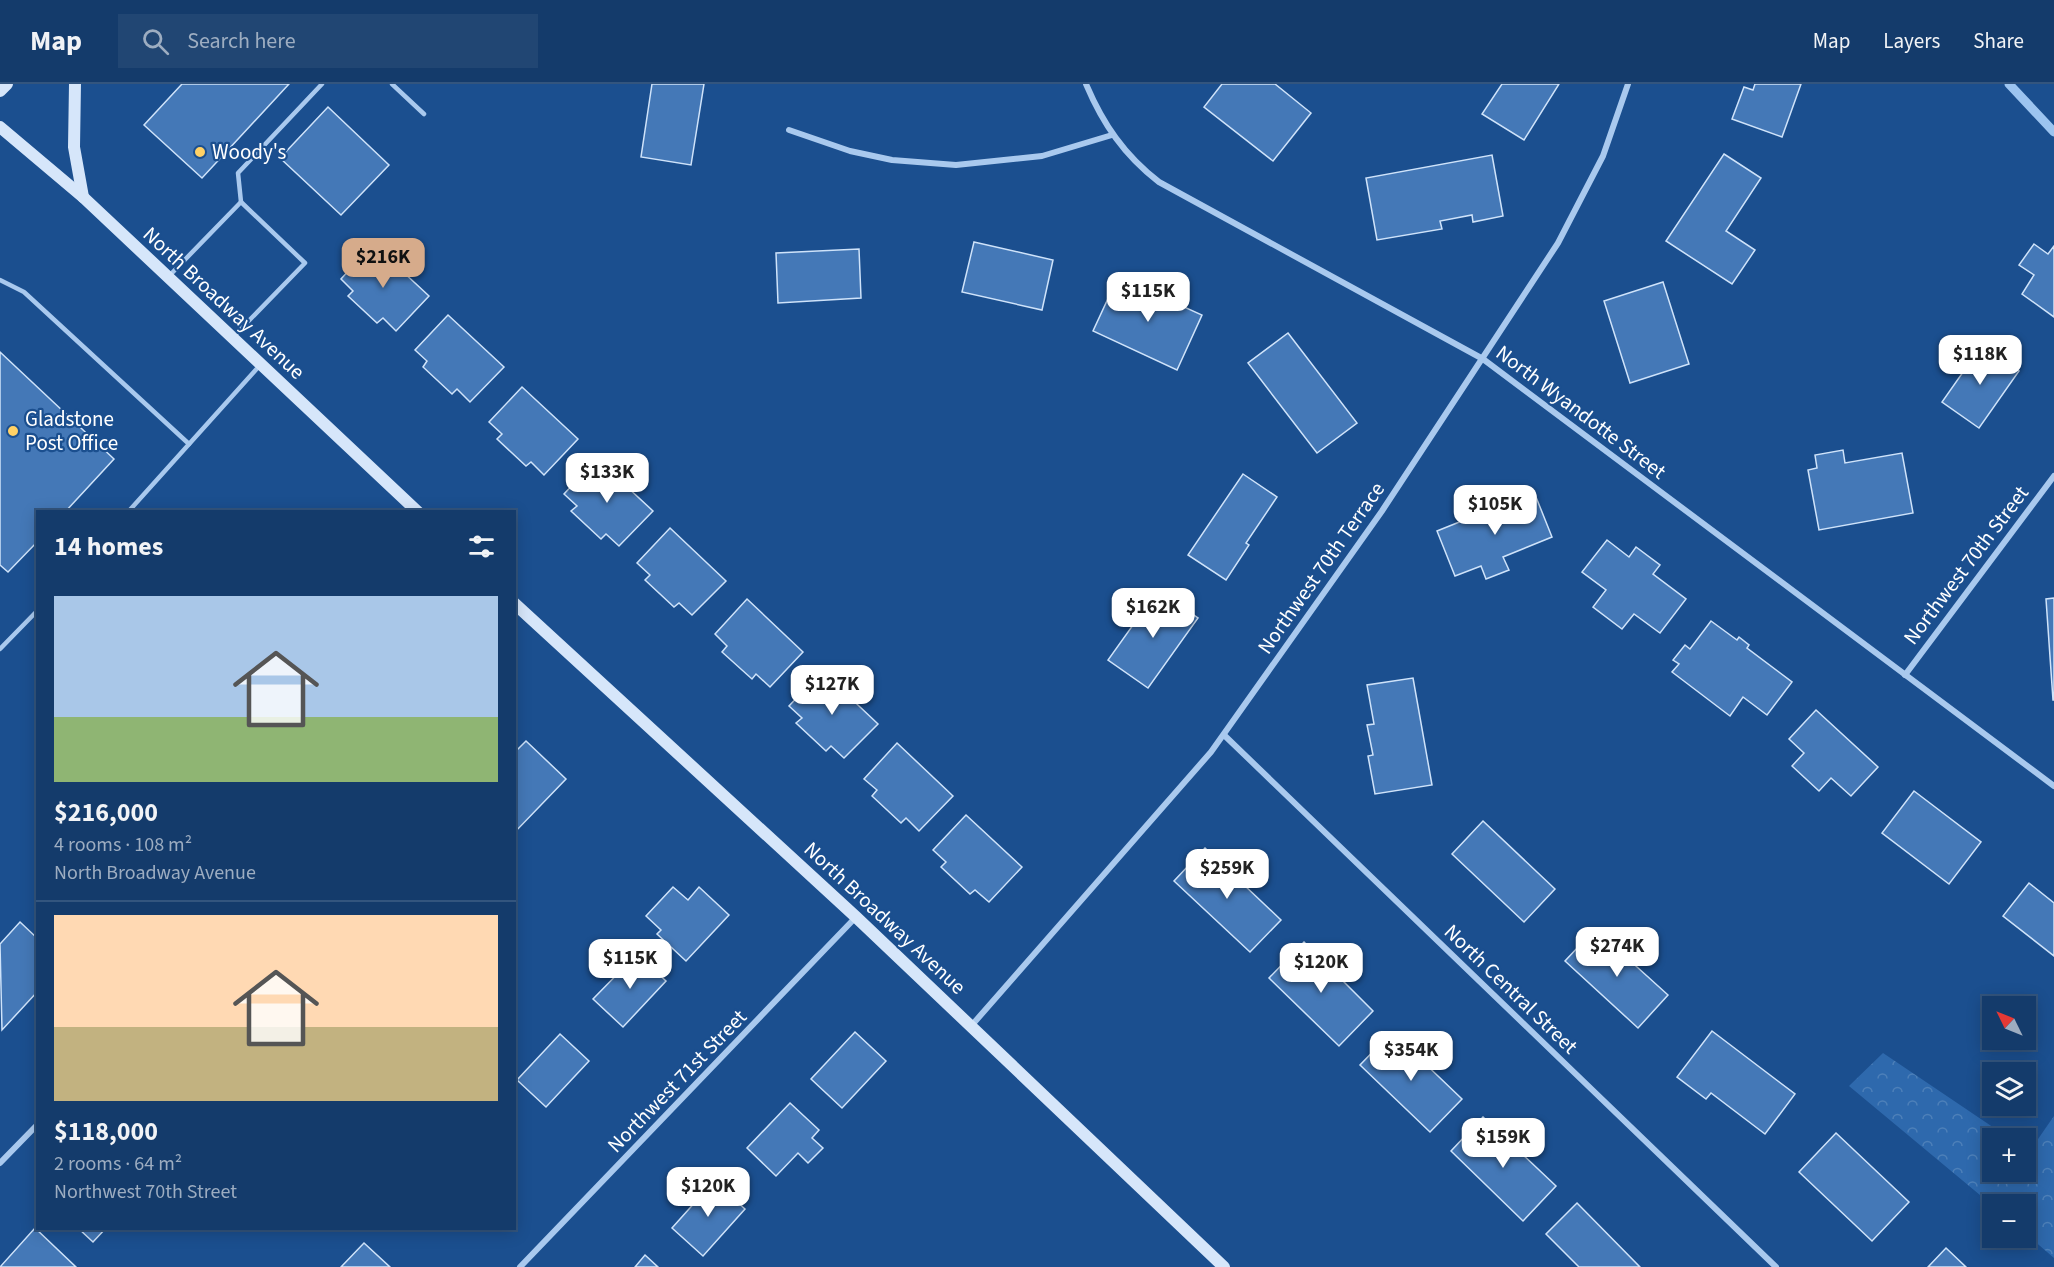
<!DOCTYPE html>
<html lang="en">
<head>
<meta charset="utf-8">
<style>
  body { margin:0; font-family:"Source Sans 3",sans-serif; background:#214673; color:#f1f3f6; height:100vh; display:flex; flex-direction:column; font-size:22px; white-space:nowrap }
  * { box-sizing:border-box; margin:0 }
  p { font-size:20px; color:#9dadc1 }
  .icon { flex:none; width:33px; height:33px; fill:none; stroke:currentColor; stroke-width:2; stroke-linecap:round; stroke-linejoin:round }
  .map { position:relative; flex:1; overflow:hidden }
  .panel { position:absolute; left:36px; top:426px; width:480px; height:720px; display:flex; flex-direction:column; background:#143b6b; border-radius:0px; box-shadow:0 3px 15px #0003,0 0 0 2px #33557e }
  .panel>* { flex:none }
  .needle { width:39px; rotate:313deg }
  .controls { position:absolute; left:1982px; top:912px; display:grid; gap:12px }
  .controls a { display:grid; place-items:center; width:54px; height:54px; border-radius:0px; background:#143b6b; box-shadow:0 3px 15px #0003,0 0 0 2px #33557e; font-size:30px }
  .price { position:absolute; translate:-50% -51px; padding:0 14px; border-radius:12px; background:#fff; color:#222; font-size:20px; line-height:39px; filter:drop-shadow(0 2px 3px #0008) }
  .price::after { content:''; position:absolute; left:50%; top:36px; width:18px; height:14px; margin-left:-9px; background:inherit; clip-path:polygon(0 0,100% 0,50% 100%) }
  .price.current { background:#d6ab8b; color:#111 }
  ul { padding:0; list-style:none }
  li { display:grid; align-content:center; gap:12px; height:318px; padding:0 18px }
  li+li { border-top:2px solid #33557e }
  li span { display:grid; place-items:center; height:186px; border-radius:0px; color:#555 }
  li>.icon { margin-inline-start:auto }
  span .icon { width:108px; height:108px; fill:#fffc; stroke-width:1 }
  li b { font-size:26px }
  h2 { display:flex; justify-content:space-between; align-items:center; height:72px; padding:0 18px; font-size:26px }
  header { display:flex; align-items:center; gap:36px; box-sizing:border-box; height:84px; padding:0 30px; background:#143b6b; border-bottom:2px solid #33557e }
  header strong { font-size:28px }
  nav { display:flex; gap:33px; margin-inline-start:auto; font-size:21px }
  .search { width:420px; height:54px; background:#214673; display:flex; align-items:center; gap:15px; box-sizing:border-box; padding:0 21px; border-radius:0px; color:#9dadc1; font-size:22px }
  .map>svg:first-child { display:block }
  .forest { fill:url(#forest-crowns) }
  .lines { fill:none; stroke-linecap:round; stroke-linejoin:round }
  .stream { stroke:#9cc4f0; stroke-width:9 }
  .building { fill:#4478b7; stroke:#cfe3fa; stroke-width:1.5 }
  .lane { stroke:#a9c9ee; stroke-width:4.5 }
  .street { stroke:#a9c9ee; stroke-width:6 }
  .secondary { stroke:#d6e6fa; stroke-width:12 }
  .poi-dot { fill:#ffd166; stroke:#1b4f8f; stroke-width:2 }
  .labels { text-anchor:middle; stroke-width:4.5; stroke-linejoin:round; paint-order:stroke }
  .poi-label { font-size:21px; fill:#fff; stroke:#1b4f8f; text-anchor:start }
  .street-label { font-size:21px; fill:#fff; stroke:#1b4f8f }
</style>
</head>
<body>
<header>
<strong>Map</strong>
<div class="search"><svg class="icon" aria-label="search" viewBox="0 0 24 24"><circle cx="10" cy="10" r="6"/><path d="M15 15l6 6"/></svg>Search here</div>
<nav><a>Map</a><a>Layers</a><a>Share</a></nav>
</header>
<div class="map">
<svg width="2054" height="1183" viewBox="0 0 2054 1183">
  <defs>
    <pattern id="forest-crowns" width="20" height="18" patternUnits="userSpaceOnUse" patternTransform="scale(1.5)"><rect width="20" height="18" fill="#2e69ad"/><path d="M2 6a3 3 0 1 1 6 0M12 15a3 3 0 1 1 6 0" fill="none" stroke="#4d80b9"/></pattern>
  </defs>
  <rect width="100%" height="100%" fill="#1b4f8f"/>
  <!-- forest -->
  <polygon class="forest" points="1883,969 2009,1054 1992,1054 1992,1088 2025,1088 2025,1066 2029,1068 2054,1032 2054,1174 2025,1149 2025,1120 1992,1121 1849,1002"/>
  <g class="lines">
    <!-- stream -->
    <polyline class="stream" points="2009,0 2054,48"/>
  </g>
  <!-- building -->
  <g class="building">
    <polygon points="182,0 289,0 202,94 144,41"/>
    <polygon points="652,0 704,0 691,81 641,73"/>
    <polygon points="1222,0 1275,0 1311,29 1273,77 1204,23"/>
    <polygon points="1502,0 1559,0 1524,56 1482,30"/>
    <polygon points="1755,0 1801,0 1782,53 1732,35 1744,3 1753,6"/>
    <polygon points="328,23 389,81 341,131 280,74"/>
    <polygon points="1724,70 1761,94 1726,147 1755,166 1732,200 1666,157"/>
    <polygon points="1492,71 1503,132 1473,138 1472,131 1440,137 1442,145 1377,156 1366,94"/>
    <polygon points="974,158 1053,176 1042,226 962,208"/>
    <polygon points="373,160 429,212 396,247 383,234 377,239 348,212 353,207 341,195"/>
    <polygon points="2034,160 2048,170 2054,162 2054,233 2022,210 2034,191 2019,181"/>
    <polygon points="859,165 861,214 778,219 776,169"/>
    <polygon points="1118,193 1202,231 1177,286 1093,247"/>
    <polygon points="1663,198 1689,280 1630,299 1604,217"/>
    <polygon points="448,231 504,283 470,318 457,305 452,310 423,283 427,277 415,266"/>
    <polygon points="1288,249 1357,339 1317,369 1248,279"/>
    <polygon points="1982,261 2019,287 1979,344 1942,318"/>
    <polygon points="0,268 114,375 65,428 38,428 38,457 8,488 0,481"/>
    <polygon points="522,303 578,355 544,391 531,378 526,382 497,355 502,350 489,338"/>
    <polygon points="1843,366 1845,379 1902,369 1913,429 1819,446 1808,386 1817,384 1815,371"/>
    <polygon points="597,375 653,427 619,462 606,450 601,455 571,427 577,422 564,410"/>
    <polygon points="1243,390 1277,413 1246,459 1249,461 1226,496 1188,471"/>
    <polygon points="1534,408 1552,453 1503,473 1509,486 1486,495 1481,482 1455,492 1437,447"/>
    <polygon points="670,444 726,497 692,531 679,519 674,523 645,496 650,491 637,479"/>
    <polygon points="1607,456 1629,473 1636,463 1660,481 1653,490 1686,515 1660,549 1634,530 1622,545 1593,523 1606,506 1582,488"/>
    <polygon points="1158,506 1198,534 1148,604 1108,576"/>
    <polygon points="2054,514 2054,616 2053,616 2046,515"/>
    <polygon points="747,515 803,568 770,603 756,590 752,595 722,568 727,562 715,550"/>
    <polygon points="1711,537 1737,556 1739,553 1749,561 1747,564 1792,598 1767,631 1743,613 1730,632 1672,588 1679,580 1673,576 1685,561 1690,565"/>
    <polygon points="822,587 878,640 844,674 831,662 826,667 796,639 802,634 789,622"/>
    <polygon points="1413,594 1432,701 1375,710 1368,672 1373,671 1367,641 1374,640 1367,601"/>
    <polygon points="1816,626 1878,683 1851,712 1831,694 1819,707 1792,682 1804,669 1789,655"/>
    <polygon points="526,657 566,695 514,749 514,669"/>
    <polygon points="897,659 953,712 919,747 906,734 901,739 872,712 877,706 864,695"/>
    <polygon points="1914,707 1981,758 1949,800 1882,749"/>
    <polygon points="966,731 1022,783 989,818 975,806 970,810 941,783 946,778 933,766"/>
    <polygon points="1483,737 1555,805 1524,838 1452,770"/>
    <polygon points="1205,764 1281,836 1250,868 1174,797"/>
    <polygon points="2029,799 2054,819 2054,872 2003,832"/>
    <polygon points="673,803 688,816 699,803 729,831 686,877 657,850 661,846 646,832"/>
    <polygon points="20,838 38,855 38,907 2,946 0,860"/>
    <polygon points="1595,845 1668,911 1638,944 1565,877"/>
    <polygon points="1304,858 1373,927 1339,962 1269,894"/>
    <polygon points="637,870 666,897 623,943 593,915"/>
    <polygon points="1712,947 1795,1010 1765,1050 1711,1009 1706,1015 1677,993"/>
    <polygon points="855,948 886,977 842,1024 811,995"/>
    <polygon points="1392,948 1462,1015 1430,1048 1360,981"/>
    <polygon points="560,950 589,977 546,1023 517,996"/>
    <polygon points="790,1019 819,1046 812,1054 823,1064 808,1079 798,1069 776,1092 747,1064"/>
    <polygon points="1483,1033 1556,1102 1523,1137 1451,1067"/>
    <polygon points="1836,1049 1909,1118 1872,1157 1799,1088"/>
    <polygon points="714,1097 745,1125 703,1172 672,1144"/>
    <polygon points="1577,1119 1640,1183 1579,1183 1546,1150"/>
    <polygon points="35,1144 76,1183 0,1183"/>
    <polygon points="78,1144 106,1144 93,1158"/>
    <polygon points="364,1159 390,1183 341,1183"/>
    <polygon points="1946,1164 1966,1183 1928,1183"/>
    <polygon points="645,1171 658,1183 635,1183"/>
  </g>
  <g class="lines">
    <!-- lane -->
    <g class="lane">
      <polyline points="392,0 424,30"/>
      <polyline points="241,118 238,89 322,0"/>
      <polyline points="170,191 241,118 305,179 234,252"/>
      <polyline points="0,196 24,208 189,360"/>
      <polyline points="128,428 261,280"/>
      <polyline points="0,565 38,526"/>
    </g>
    <!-- street -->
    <g class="street">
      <path d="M 1086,0 C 1103,40 1124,71 1159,98 L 1483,275 L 2054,702"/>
      <polyline points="789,46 850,67 892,76 956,81 1042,72 1112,51"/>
      <polyline points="1905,591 2054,392"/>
      <polyline points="1224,651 1776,1183"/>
      <polyline points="972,941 1211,668 1382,427 1558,159 1603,72 1628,0"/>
      <polyline points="0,1079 38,1040"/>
      <polyline points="520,1183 856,833"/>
    </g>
    <!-- secondary -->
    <g class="secondary">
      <polyline points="75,0 74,63 83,113"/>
      <polyline points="0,7 7,0"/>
      <polyline points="0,43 83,113 418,428"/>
      <polyline points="514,519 856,833 1224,1183"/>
    </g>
  </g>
  <!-- markers -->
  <g class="poi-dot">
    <circle cx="200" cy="68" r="6"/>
    <circle cx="13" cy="347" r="6"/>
  </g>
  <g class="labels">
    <!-- poi labels -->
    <g class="poi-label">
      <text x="212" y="75">Woody's</text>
      <text x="25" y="342">Gladstone<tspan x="25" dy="24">Post Office</tspan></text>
    </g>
    <!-- street labels -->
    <g class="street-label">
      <text transform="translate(224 219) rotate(43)" y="7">North Broadway Avenue</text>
      <text transform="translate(1581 328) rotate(37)" y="7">North Wyandotte Street</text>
      <text transform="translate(1966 481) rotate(-53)" y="7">Northwest 70th Street</text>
      <text transform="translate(1321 484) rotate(-55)" y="7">Northwest 70th Terrace</text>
      <text transform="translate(885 834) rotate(43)" y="7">North Broadway Avenue</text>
      <text transform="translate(1511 905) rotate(44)" y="7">North Central Street</text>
      <text transform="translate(677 997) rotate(-46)" y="7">Northwest 71st Street</text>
    </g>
  </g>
</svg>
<div class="controls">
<a><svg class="needle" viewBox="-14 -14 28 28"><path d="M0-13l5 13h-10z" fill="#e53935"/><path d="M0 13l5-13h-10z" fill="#9dadc1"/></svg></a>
<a><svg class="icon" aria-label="layers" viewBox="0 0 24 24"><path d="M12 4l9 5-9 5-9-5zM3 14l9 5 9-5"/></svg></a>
<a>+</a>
<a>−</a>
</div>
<b class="price current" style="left:383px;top:205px">$216K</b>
<b class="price" style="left:1148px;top:239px">$115K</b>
<b class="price" style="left:1980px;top:302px">$118K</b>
<b class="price" style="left:607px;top:420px">$133K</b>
<b class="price" style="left:1495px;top:452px">$105K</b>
<b class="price" style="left:1153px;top:555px">$162K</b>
<b class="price" style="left:832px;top:632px">$127K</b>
<b class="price" style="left:1227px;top:816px">$259K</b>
<b class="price" style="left:1617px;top:894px">$274K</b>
<b class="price" style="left:630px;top:906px">$115K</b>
<b class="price" style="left:1321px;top:910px">$120K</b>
<b class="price" style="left:1411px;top:998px">$354K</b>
<b class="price" style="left:1503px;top:1085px">$159K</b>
<b class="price" style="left:708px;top:1134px">$120K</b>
<section class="panel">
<h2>14 homes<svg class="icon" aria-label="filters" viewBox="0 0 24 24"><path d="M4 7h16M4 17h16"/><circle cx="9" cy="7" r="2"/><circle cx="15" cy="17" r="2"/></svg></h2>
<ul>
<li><span style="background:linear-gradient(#a9c7e8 65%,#8fb573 0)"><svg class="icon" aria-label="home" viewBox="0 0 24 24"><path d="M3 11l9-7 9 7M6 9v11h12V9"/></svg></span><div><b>$216,000</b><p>4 rooms · 108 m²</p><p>North Broadway Avenue</p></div></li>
<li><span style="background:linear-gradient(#ffd9b3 60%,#c2b280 0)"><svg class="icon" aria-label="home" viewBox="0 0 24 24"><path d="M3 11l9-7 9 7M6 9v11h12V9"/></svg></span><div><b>$118,000</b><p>2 rooms · 64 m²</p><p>Northwest 70th Street</p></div></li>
</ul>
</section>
</div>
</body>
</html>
